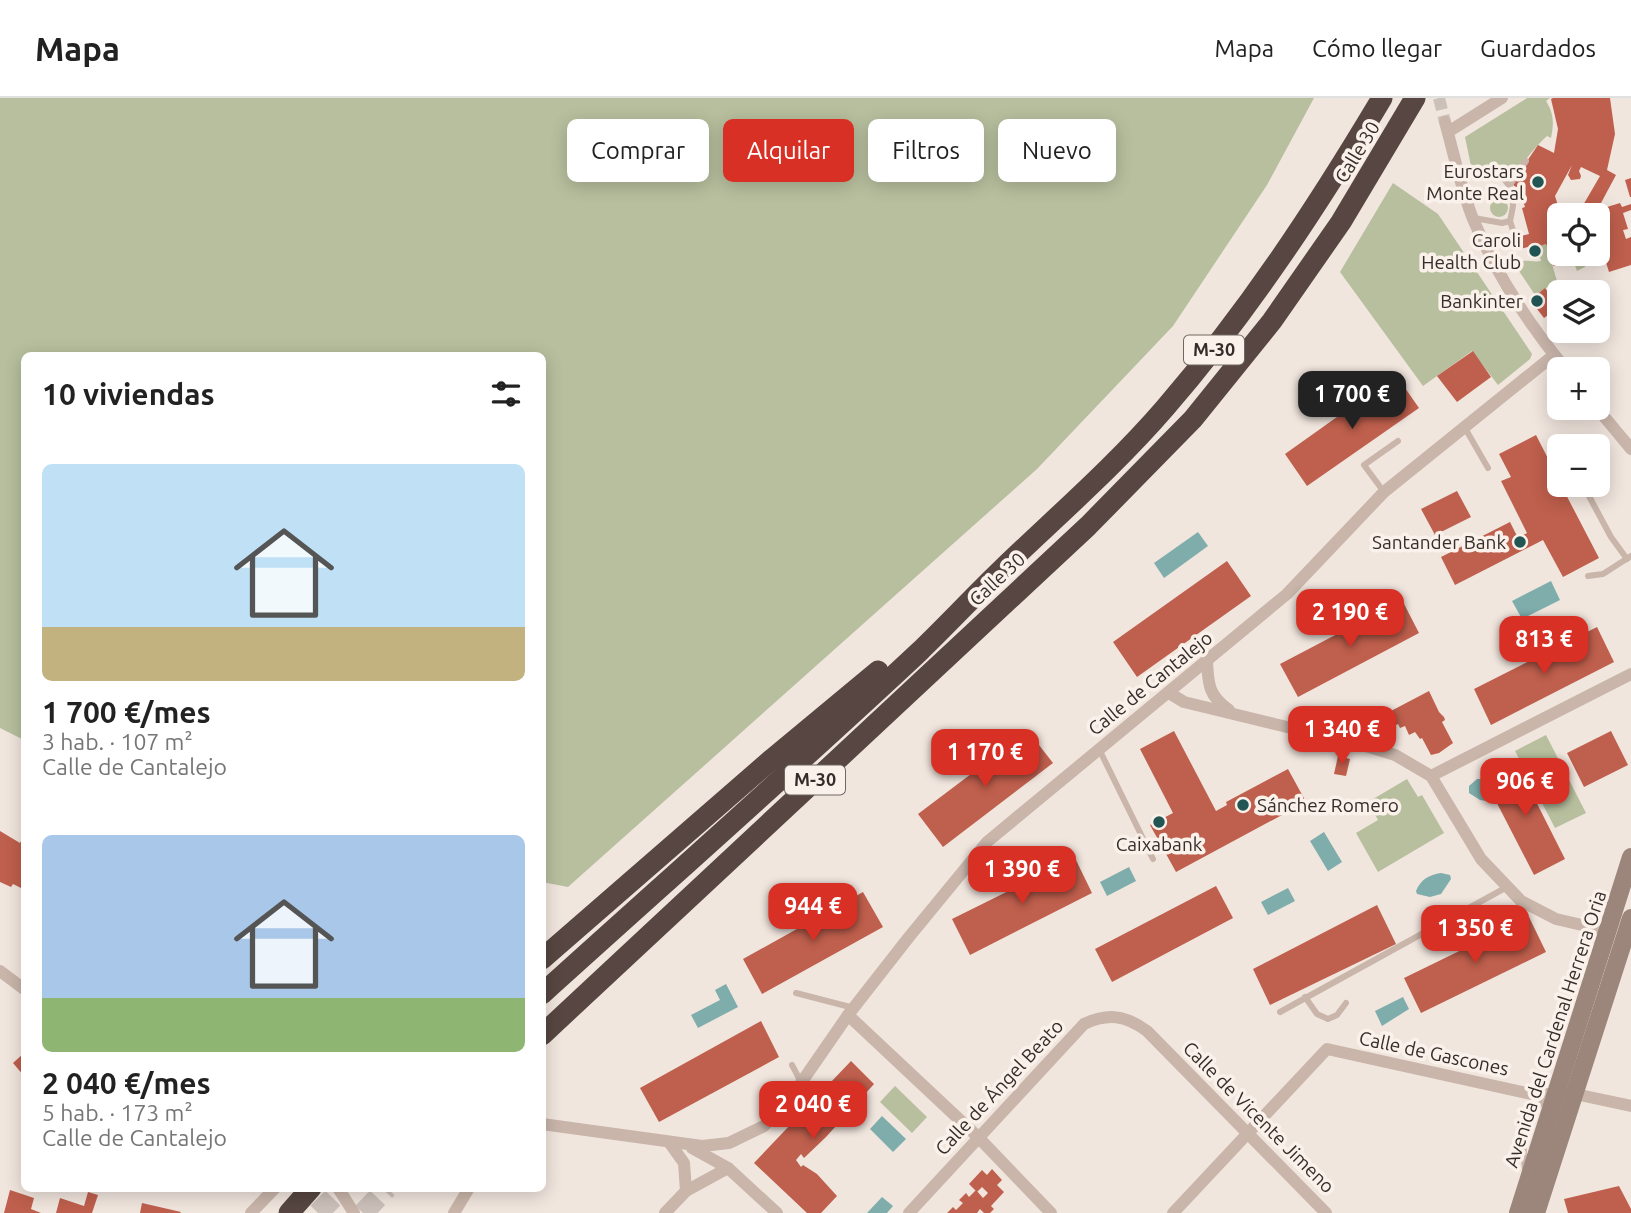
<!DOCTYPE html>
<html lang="es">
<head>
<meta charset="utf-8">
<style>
  body { margin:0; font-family:Ubuntu,sans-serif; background:#f6f6f6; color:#222; height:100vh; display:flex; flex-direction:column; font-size:26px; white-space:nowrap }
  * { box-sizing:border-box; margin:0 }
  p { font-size:23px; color:#767676 }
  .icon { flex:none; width:38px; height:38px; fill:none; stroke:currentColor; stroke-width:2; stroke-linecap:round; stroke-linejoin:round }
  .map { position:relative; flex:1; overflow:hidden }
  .sheet { position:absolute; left:21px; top:254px; width:525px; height:840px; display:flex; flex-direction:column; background:#fff; border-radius:10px; box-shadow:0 4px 18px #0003 }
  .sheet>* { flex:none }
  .hud { position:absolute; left:567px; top:21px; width:665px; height:63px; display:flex; gap:14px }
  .fabs { position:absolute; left:1547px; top:105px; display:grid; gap:14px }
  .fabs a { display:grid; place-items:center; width:63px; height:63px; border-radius:10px; background:#fff; box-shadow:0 4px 18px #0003; font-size:35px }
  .price { position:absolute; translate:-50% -60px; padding:0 16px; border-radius:14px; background:#d93025; color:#fff; font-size:23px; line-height:46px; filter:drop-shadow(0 2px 4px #0008) }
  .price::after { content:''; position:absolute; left:50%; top:42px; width:21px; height:16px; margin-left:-10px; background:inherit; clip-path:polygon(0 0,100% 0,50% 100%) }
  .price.active { background:#222; color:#fff }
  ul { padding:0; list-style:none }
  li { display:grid; align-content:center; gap:14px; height:371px; padding:0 21px }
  li span { display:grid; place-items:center; height:217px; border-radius:10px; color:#555 }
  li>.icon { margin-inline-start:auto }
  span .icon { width:126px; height:126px; fill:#fffc; stroke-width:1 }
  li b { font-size:30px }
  h2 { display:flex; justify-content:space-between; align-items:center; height:84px; padding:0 21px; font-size:30px }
  .tag { padding:0 24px; border-radius:10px; background:#fff; box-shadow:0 4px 18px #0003; font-size:24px; line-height:63px }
  .tag.active { background:#d93025; color:#fff }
  header { display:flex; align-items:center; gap:42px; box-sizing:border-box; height:98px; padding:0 35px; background:#fff; border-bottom:2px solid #e0e0e0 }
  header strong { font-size:33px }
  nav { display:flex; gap:38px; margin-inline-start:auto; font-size:24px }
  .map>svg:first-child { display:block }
  .green { fill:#b7bf9e }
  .water { fill:#7eadab }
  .building { fill:#bf5f4d }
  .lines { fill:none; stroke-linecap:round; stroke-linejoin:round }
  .street-tunnel { stroke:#ccc1ba; stroke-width:12; stroke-dasharray:12 6; stroke-linecap:butt }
  .highway-tunnel { stroke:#ccc1ba; stroke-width:21; stroke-dasharray:21 10; stroke-linecap:butt }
  .lane { stroke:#c9b5aa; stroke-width:6 }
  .street { stroke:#c9b5aa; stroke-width:12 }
  .secondary { stroke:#9c857b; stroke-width:18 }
  .highway { stroke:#574641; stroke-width:21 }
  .poi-dot { fill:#215655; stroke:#f9f1ea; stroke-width:2.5 }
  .labels { text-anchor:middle; stroke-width:7; stroke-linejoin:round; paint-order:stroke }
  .shield { fill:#f9f1ea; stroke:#706763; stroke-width:2 }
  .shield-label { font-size:18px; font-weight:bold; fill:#362c29 }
  .street-label { font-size:19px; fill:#362c29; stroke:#f9f1ea }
  .poi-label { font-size:19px; fill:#362c29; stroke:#f9f1ea; text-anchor:end }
</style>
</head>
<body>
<header>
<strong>Mapa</strong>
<nav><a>Mapa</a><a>Cómo llegar</a><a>Guardados</a></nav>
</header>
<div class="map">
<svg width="1631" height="1115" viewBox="0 0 1631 1115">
  <rect width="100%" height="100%" fill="#f1e6de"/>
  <!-- green -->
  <g class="green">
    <polygon points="0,0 1314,0 1267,87 1173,228 1037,371 568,789 542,784 542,257 24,257 24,642 0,630"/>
    <path d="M 1527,0 L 1550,0 L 1546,3 C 1554,16 1554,25 1551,40 L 1547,38 C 1538,46 1529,57 1520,69 L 1472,73 L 1465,39 Z"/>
    <polygon points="1393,85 1438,116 1532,256 1530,261 1498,287 1472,253 1423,288 1340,174"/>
    <circle cx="1499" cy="110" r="9"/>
    <path d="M 1546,146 L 1557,183 L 1535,197 L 1515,167 C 1521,159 1532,165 1541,163 L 1537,149 Z"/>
    <polygon points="1571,156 1590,156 1585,169 1577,173"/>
    <polygon points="1546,637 1586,715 1555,730 1515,653"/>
    <polygon points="1407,681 1418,699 1422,697 1444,735 1378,774 1356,735 1378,722 1368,704"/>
    <polygon points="895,988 927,1019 912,1035 880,1004"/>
  </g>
  <!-- water -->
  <g class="water">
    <polygon points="1198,434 1208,448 1164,480 1154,465"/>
    <polygon points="1551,483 1560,502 1522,521 1512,503"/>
    <polygon points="1366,610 1371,619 1352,629 1343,627 1341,622"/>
    <polygon points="1477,681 1481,681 1493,704 1480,702 1469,695 1469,688"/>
    <polygon points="1324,734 1342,764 1328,773 1310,743"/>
    <polygon points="1129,769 1136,783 1107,798 1100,784"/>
    <path d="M 1441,775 L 1450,777 L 1451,781 L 1441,796 L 1430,799 L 1417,796 L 1416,793 C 1421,781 1429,777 1441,775 Z"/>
    <polygon points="1288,790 1295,803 1268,817 1261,804"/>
    <polygon points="726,886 738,909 698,930 691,917 720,902 715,892"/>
    <polygon points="1403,899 1409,911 1382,928 1375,913"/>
    <polygon points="882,1018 906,1041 893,1054 870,1031"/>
    <polygon points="882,1099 893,1108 887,1115 867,1115"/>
  </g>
  <!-- building -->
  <g class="building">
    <polygon points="1553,0 1610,0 1615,36 1607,72 1616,77 1601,105 1582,109 1600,78 1581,69 1579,73 1581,78 1580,81 1571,82 1568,77 1572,67 1555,98 1561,117 1559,156 1571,156 1573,162 1553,168 1546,146 1537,149 1539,155 1530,157 1528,149 1520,151 1517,139 1529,136 1522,110 1525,109 1523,103 1527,102 1526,97 1522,98 1512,85 1538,47 1554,55 1558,31 1551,1"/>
    <polygon points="1631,80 1631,99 1630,99 1625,82"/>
    <polygon points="1620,105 1622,109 1631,106 1631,112 1623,115 1628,131 1623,132 1626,141 1631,139 1631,167 1609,174 1603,155 1600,156 1598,149 1598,117 1592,117 1591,114"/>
    <polygon points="1545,190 1559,209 1544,220 1530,202"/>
    <polygon points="1473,253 1491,279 1457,304 1437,278"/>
    <polygon points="1396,277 1419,310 1307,388 1285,356"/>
    <polygon points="1536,337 1559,382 1559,387 1561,387 1599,460 1563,479 1543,442 1455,487 1441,459 1510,424 1518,440 1527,435 1501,383 1511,379 1499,356"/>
    <polygon points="1457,393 1471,419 1435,437 1421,411"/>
    <polygon points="1227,463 1251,498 1137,579 1113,544"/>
    <polygon points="1402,502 1419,535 1298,599 1280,566"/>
    <polygon points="1597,529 1614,564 1491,627 1474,591"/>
    <polygon points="1429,593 1439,614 1444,619 1445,622 1442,624 1453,645 1439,655 1431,657 1422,640 1420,641 1415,634 1409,637 1405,628 1400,630 1398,626 1392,629 1387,617 1390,616 1389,614"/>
    <polygon points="1028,633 1053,665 943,749 918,716"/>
    <polygon points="1174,633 1216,713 1227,707 1226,704 1288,671 1306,704 1176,774 1150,727 1173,715 1140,651"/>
    <polygon points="1611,633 1628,667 1584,689 1567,655"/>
    <polygon points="1338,658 1350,661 1346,678 1334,676"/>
    <polygon points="1516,664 1565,761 1534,777 1484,680"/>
    <polygon points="0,733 20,745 24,737 24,784 21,790 13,786 11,789 0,784"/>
    <polygon points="1075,760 1092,795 970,857 952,821"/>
    <polygon points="1216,788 1233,820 1112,884 1095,851"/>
    <polygon points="863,794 883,829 762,896 743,861"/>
    <polygon points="1377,807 1396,846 1270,907 1253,871"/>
    <polygon points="1529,819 1546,854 1421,915 1404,880"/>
    <polygon points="761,923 779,959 659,1024 640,990"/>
    <polygon points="24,955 24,978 13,965"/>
    <polygon points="851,963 874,986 826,1039 804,1060 801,1056 796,1062 801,1069 803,1067 817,1076 837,1098 821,1115 807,1115 754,1065"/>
    <polygon points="992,1071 1002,1082 997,1087 1004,1094 991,1108 994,1111 990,1115 984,1115 980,1111 977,1115 947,1115 953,1109 956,1112 963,1105 959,1102 966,1095 969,1099 976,1092 983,1100 988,1095 982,1089 977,1094 969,1086 982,1072 987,1077"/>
    <polygon points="1619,1088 1631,1111 1631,1115 1568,1115 1564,1101"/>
    <polygon points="10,1092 34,1100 31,1111 41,1115 4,1115"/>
    <polygon points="88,1094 98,1097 92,1115 56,1115 60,1100 84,1108"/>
    <polygon points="142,1105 181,1114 180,1115 140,1115"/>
  </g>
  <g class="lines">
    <!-- street-tunnel -->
    <polyline class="street-tunnel" points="1439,0 1445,24"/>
    <!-- highway-tunnel -->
    <g class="highway-tunnel">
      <polyline points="318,1115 343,1090"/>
      <polyline points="363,1115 387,1090"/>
    </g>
    <!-- lane -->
    <g class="lane">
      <path d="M 1461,78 L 1500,77 C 1517,93 1515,102 1510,123 L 1502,125 L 1474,120"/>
      <polyline points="1510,87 1526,63"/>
      <polyline points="1510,123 1517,145"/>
      <polyline points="1465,330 1488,370"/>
      <polyline points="1568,346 1569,348"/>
      <polyline points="1583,387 1611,439 1627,461"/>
      <polyline points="1384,394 1364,367 1398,343"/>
      <polyline points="1588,478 1603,476 1631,458"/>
      <polyline points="1099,651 1153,761"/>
      <polyline points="796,895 854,910"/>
      <polyline points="1305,899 1317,916 1328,921 1337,917 1346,905"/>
      <polyline points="1280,914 1507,789"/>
      <polyline points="792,967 801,984"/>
      <path d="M 1525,1073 C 1522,1045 1521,1014 1550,1000"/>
    </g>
    <!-- street -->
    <g class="street">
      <path d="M 1445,24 C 1454,56 1461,91 1473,121 C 1496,175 1528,226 1566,271"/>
      <polyline points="1448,34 1502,0"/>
      <polyline points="1597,310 1631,351"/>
      <path d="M 1207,563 C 1208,587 1209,598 1229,612"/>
      <polyline points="1169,595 1184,604 1369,649 1395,657 1431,678 1481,761 1521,803 1556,821 1608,833"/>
      <polyline points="1431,678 1631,576"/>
      <polyline points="0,873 24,891"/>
      <polyline points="848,917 978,1039 1051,1115"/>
      <polyline points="542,1026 702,1048 729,1045 764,1028 792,998 848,917 909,839 987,744 1287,496 1384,394 1554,257"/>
      <polyline points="669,1044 684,1065 686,1093"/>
      <polyline points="692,1050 728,1070 777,1115"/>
      <polyline points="338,1090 354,1115"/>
      <polyline points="251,1115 275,1090"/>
      <polyline points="454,1115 469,1090"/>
      <polyline points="665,1115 686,1093 728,1070"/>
      <path d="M 909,1115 L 1084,926 C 1108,915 1125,917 1147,933 L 1326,1115"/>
      <polyline points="1173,1115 1327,951 1531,996 1575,996 1631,1008"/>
    </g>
    <!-- secondary -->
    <g class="secondary">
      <polyline points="1518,1115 1631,759"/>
      <polyline points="1536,1115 1631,820"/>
    </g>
    <!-- highway -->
    <g class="highway">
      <polyline points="542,861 772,661 878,573"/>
      <path d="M 542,896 C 668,782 795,670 919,554 C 947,527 974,498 1002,471 C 1057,418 1115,368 1165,310 C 1248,214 1317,109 1382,0"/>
      <polyline points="542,937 1088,428 1193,321 1272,223 1341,124 1415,0"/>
      <polyline points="289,1115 311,1090"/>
    </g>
  </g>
  <!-- markers -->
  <g class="poi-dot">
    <circle cx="1538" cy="84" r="7"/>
    <circle cx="1535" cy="153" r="7"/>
    <circle cx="1537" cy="203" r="7"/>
    <circle cx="1520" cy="444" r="7"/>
    <circle cx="1243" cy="707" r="7"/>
    <circle cx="1159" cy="724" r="7"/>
  </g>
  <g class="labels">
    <!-- shield labels -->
    <g class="shield">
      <rect x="1184" y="237.5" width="60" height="29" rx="5"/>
      <rect x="785" y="667.5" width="60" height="29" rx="5"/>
    </g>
    <g class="shield-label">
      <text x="1214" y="258">M-30</text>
      <text x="815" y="688">M-30</text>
    </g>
    <!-- street labels -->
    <g class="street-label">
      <text transform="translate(1357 54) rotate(-59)" y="7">Calle 30</text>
      <text transform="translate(997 481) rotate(-43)" y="7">Calle 30</text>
      <text transform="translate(1150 585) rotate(-39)" y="7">Calle de Cantalejo</text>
      <text transform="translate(1555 931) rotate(-72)" y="7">Avenida del Cardenal Herrera Oria</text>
      <text transform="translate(1434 955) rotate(12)" y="7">Calle de Gascones</text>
      <text transform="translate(999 989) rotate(-47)" y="7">Calle de Ángel Beato</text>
      <text transform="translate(1259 1019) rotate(45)" y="7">Calle de Vicente Jimeno</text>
    </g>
    <!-- poi labels -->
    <g class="poi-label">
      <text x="1524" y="80">Eurostars<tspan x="1524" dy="22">Monte Real</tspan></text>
      <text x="1521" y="149">Caroli<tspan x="1521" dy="22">Health Club</tspan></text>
      <text x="1523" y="210">Bankinter</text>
      <text x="1506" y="451">Santander Bank</text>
      <text x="1257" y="714" text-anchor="start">Sánchez Romero</text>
      <text x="1159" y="753" text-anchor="middle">Caixabank</text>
    </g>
  </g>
</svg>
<div class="fabs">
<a><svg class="icon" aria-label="locate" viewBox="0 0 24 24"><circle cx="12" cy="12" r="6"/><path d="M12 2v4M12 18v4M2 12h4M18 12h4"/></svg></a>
<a><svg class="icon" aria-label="layers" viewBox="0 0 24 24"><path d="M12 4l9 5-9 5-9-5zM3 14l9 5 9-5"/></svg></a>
<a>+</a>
<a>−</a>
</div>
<b class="price active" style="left:1352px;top:333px">1 700 €</b>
<b class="price" style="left:1350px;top:551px">2 190 €</b>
<b class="price" style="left:1544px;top:578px">813 €</b>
<b class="price" style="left:1342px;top:668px">1 340 €</b>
<b class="price" style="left:985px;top:691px">1 170 €</b>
<b class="price" style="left:1525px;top:720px">906 €</b>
<b class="price" style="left:1022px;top:808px">1 390 €</b>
<b class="price" style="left:813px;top:845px">944 €</b>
<b class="price" style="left:1475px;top:867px">1 350 €</b>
<b class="price" style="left:813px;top:1043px">2 040 €</b>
<div class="hud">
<a class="tag">Comprar</a>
<a class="tag active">Alquilar</a>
<a class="tag">Filtros</a>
<a class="tag">Nuevo</a>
</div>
<section class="sheet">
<h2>10 viviendas<svg class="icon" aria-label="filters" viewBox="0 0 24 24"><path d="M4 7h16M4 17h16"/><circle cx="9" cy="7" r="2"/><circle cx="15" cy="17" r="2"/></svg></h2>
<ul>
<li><span style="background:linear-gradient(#bfe0f5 75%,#c2b280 0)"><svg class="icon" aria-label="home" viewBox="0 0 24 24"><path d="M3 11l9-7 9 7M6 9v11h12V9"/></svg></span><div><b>1 700 €/mes</b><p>3 hab. · 107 m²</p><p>Calle de Cantalejo</p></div></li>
<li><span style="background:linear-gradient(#a9c7e8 75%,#8fb573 0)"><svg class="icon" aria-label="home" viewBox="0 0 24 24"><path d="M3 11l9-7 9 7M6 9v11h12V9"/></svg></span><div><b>2 040 €/mes</b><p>5 hab. · 173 m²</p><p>Calle de Cantalejo</p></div></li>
</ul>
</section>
</div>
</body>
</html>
